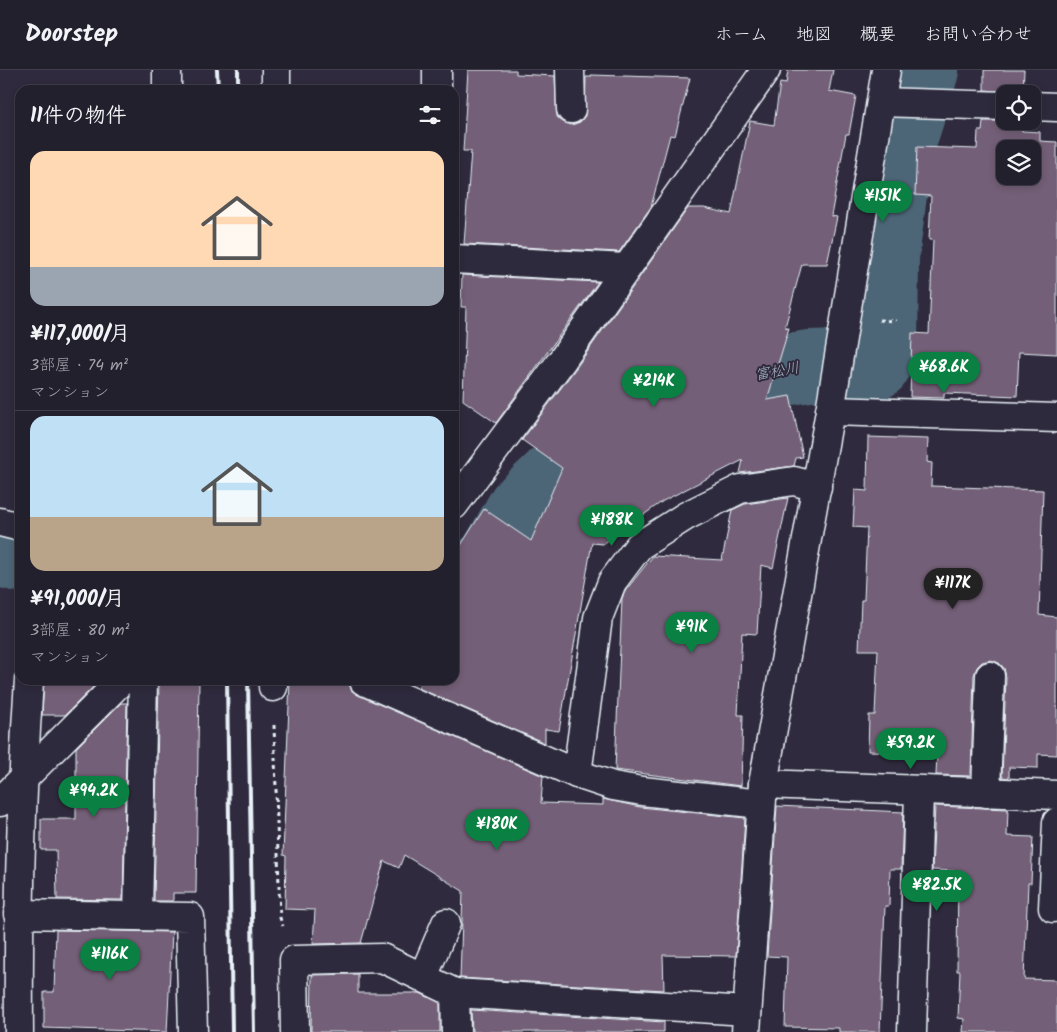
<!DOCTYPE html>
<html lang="ja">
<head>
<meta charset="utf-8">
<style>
  body { margin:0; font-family:Kalam,"Klee One",sans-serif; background:#2b2836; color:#f1f3f6; height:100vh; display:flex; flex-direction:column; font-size:19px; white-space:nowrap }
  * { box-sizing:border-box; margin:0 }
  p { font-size:16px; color:#a3a3aa }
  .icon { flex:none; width:28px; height:28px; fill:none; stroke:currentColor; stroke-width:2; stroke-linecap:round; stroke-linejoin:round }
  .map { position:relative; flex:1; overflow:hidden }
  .drawer { position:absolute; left:15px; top:15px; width:444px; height:600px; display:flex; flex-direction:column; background:#23202e; border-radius:15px; box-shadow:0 2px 8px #0003,0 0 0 1px #403e4a }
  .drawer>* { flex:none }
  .tools { position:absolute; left:996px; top:15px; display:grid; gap:10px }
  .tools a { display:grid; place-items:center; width:45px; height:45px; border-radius:10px; background:#23202e; box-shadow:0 2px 8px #0003,0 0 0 1px #403e4a; font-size:25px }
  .price { position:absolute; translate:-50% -42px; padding:0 11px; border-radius:18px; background:#0b8043; color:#fff; font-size:16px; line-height:32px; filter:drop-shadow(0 1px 2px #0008) }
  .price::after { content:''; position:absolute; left:50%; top:30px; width:15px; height:11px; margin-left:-8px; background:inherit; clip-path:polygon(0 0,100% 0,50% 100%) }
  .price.on { background:#222; color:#fff }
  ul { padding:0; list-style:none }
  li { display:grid; align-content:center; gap:10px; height:265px; padding:0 15px }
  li+li { border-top:1px solid #403e4a }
  li span { display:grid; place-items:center; height:155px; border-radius:15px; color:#555 }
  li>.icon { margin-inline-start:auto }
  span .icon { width:90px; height:90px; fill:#fffc; stroke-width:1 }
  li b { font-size:21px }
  h2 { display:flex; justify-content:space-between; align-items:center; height:60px; padding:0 15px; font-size:21px }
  header { display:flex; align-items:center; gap:30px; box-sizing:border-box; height:70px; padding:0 25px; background:#23202e; border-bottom:1px solid #403e4a }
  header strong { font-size:24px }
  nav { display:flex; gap:28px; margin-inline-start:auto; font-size:18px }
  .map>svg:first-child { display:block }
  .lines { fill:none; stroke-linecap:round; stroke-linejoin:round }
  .river { stroke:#4e6677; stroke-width:72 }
  .building { fill:#735f77; stroke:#e8f1f8; fill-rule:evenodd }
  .minor-casing { stroke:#e8f1f8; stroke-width:31 }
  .path { stroke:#e8f1f8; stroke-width:3; stroke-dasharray:4 4; stroke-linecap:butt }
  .minor { stroke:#2f2a3d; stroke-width:28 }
  .rail { stroke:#e8f1f8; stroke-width:4 }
  .labels { text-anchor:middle; stroke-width:4; stroke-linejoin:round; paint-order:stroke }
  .water-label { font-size:15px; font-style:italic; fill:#aab9c4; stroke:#2f2a3d }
</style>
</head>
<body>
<header>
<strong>Doorstep</strong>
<nav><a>ホーム</a><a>地図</a><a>概要</a><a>お問い合わせ</a></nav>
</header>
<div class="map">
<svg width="1057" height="962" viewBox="0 0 1057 962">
  <rect width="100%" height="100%" fill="#2f2a3d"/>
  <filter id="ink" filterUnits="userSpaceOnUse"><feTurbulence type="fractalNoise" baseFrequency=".02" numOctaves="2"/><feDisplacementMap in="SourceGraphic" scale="10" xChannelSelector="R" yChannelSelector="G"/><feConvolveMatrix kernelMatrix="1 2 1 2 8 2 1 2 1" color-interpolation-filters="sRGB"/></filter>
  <g filter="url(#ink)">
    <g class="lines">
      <!-- river -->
      <g class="river">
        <polyline points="0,481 20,486"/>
        <polyline points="454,506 476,504 493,491 523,438 567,396 655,343 701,320 754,305 809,296 875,294 882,277 883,187 896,85 923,0"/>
      </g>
    </g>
    <!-- building -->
    <g class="building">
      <polygon points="468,0 516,0 516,4 555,6 557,47 563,52 571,55 580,52 585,46 586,7 591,7 591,5 690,8 675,66 670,65 651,137 619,182 464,174 471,81 463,81"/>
      <polygon points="788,0 833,0 829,21 856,26 849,64 846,64 831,146 837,147 827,194 802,194 785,257 789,258 767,330 790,326 803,387 796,388 794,396 740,403 743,390 663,431 603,474 592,473 559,661 545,659 545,673 418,618 421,610 454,610 454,486 484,439 531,471 562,398 522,370 576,298 688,138 704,138 731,144 750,51 774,55 780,13 786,14"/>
      <polygon points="984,0 1024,0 1023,23 984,20"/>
      <path d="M 983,51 L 1022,51 L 1022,61 L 1040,62 L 1040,71 L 1057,72 L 1057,284 L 1019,282 L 1017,326 L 944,323 L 944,328 L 910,327 L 912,263 L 929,264 L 933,170 L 929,170 L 931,126 L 915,125 L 917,77 L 977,79 L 978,61 L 982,61 ZM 1005,79 L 1032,79 L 1032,106 L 1005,106 Z"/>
      <polygon points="462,205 598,212 496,353 463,330 466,237 461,237"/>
      <polygon points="868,367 928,369 927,392 932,393 931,416 1043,420 1039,545 1057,547 1057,685 1038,684 1038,698 1009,697 1009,708 1002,707 1006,607 1004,598 999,593 991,590 982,592 977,597 974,605 971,706 936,705 937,683 868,681 869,645 875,645 878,580 859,580 861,530 864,530 867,458 853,457 855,420 867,421"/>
      <polygon points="788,428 773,498 761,495 757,564 742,563 738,645 743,645 741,716 615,700 622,528 626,520 653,486 722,490 732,440 745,434"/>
      <polygon points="44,610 94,610 94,616 65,645 42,645"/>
      <polygon points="159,610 199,610 196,823 173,823 173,831 154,831"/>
      <polygon points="290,610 349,611 351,620 358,625 543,706 541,733 603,735 603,729 640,737 745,748 736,886 663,885 664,920 460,908 463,821 404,785 399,798 384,791 361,873 313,874 315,840 285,839 286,786 283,785"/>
      <polygon points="121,633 127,633 123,830 57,829 56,780 41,780 41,749 76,749 76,678"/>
      <polygon points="777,736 903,742 901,799 890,799 889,836 885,836 880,962 839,962 839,958 785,957 787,887 767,886"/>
      <polygon points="935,736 1008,739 1007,766 1033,767 1031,813 1028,813 1024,909 1057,910 1057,962 963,962 964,949 958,948 960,901 957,901 958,801 932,800"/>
      <polygon points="56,860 172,862 167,962 44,958 44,922 54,922"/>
      <polygon points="358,904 358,923 420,923 440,933 440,962 311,962 312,905"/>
      <polygon points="471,940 664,952 664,962 472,962"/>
    </g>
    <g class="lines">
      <defs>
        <g id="minor">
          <polyline points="167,0 167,20"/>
          <polyline points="276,0 276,20"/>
          <polyline points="437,0 437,20"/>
          <polyline points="570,0 571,39"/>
          <polyline points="881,32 1005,36"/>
          <polyline points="1032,36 1057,37"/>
          <polyline points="454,189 626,198"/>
          <polyline points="830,341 1057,348"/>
          <polyline points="454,435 563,289 766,0"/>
          <polyline points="0,452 20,457"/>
          <polyline points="364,611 577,704 613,716 642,721 761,734"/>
          <polyline points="273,617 273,610"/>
          <polyline points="577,704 598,548 612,512 639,476 686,446 740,419 794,411 817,417"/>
          <polyline points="763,714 1057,725"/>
          <polyline points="986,723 990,606"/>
          <polyline points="0,732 122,610"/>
          <polyline points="1053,838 1057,752"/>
          <polyline points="18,844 190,847 193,962"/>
          <polyline points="138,846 143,610"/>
          <polyline points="423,907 446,853"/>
          <polyline points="455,923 456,962"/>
          <path d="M 19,962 C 18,844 21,727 29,610"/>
          <polyline points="295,962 294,890 382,888 455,923 747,941"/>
          <polyline points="746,962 763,714 830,341 886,0"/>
          <polyline points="912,962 919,722"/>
        </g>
      </defs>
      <!-- minor casing -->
      <use href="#minor" class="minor-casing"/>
      <!-- path -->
      <g class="path">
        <polyline points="879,250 896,251"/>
        <polyline points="274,655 280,848 283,856"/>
      </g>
      <!-- minor -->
      <use href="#minor" class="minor"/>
      <!-- rail -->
      <g class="rail">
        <polyline points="217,0 218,20"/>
        <polyline points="238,0 238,20"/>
        <polyline points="227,610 232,962"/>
        <polyline points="248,610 254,962"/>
      </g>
    </g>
  </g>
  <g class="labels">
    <!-- water labels -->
    <g class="water-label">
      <text transform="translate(777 301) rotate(-10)" y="5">富松川</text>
    </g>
  </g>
</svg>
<div class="tools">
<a><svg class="icon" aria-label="locate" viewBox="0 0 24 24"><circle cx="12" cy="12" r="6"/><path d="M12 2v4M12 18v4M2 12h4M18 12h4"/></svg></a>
<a><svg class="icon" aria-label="layers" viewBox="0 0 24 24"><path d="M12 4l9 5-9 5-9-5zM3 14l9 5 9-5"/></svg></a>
</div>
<b class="price" style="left:883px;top:153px">¥151K</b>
<b class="price" style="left:944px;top:324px">¥68.6K</b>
<b class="price" style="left:654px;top:338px">¥214K</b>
<b class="price" style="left:612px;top:477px">¥188K</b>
<b class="price on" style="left:953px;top:540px">¥117K</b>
<b class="price" style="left:692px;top:584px">¥91K</b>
<b class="price" style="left:911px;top:700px">¥59.2K</b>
<b class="price" style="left:94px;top:748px">¥94.2K</b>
<b class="price" style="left:497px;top:781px">¥180K</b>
<b class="price" style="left:937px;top:842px">¥82.5K</b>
<b class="price" style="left:110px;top:911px">¥116K</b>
<section class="drawer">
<h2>11件の物件<svg class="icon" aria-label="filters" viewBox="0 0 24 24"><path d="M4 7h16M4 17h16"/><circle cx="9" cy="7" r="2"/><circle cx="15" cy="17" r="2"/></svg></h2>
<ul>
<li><span style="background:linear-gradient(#ffd9b3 75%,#9aa5b1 0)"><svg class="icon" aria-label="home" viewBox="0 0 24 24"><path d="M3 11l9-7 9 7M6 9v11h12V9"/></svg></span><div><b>¥117,000/月</b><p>3部屋 · 74 m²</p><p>マンション</p></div></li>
<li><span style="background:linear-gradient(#bfe0f5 65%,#b9a48a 0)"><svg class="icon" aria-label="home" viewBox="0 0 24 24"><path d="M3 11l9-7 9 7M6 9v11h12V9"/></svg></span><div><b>¥91,000/月</b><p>3部屋 · 80 m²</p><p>マンション</p></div></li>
</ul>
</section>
</div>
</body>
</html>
